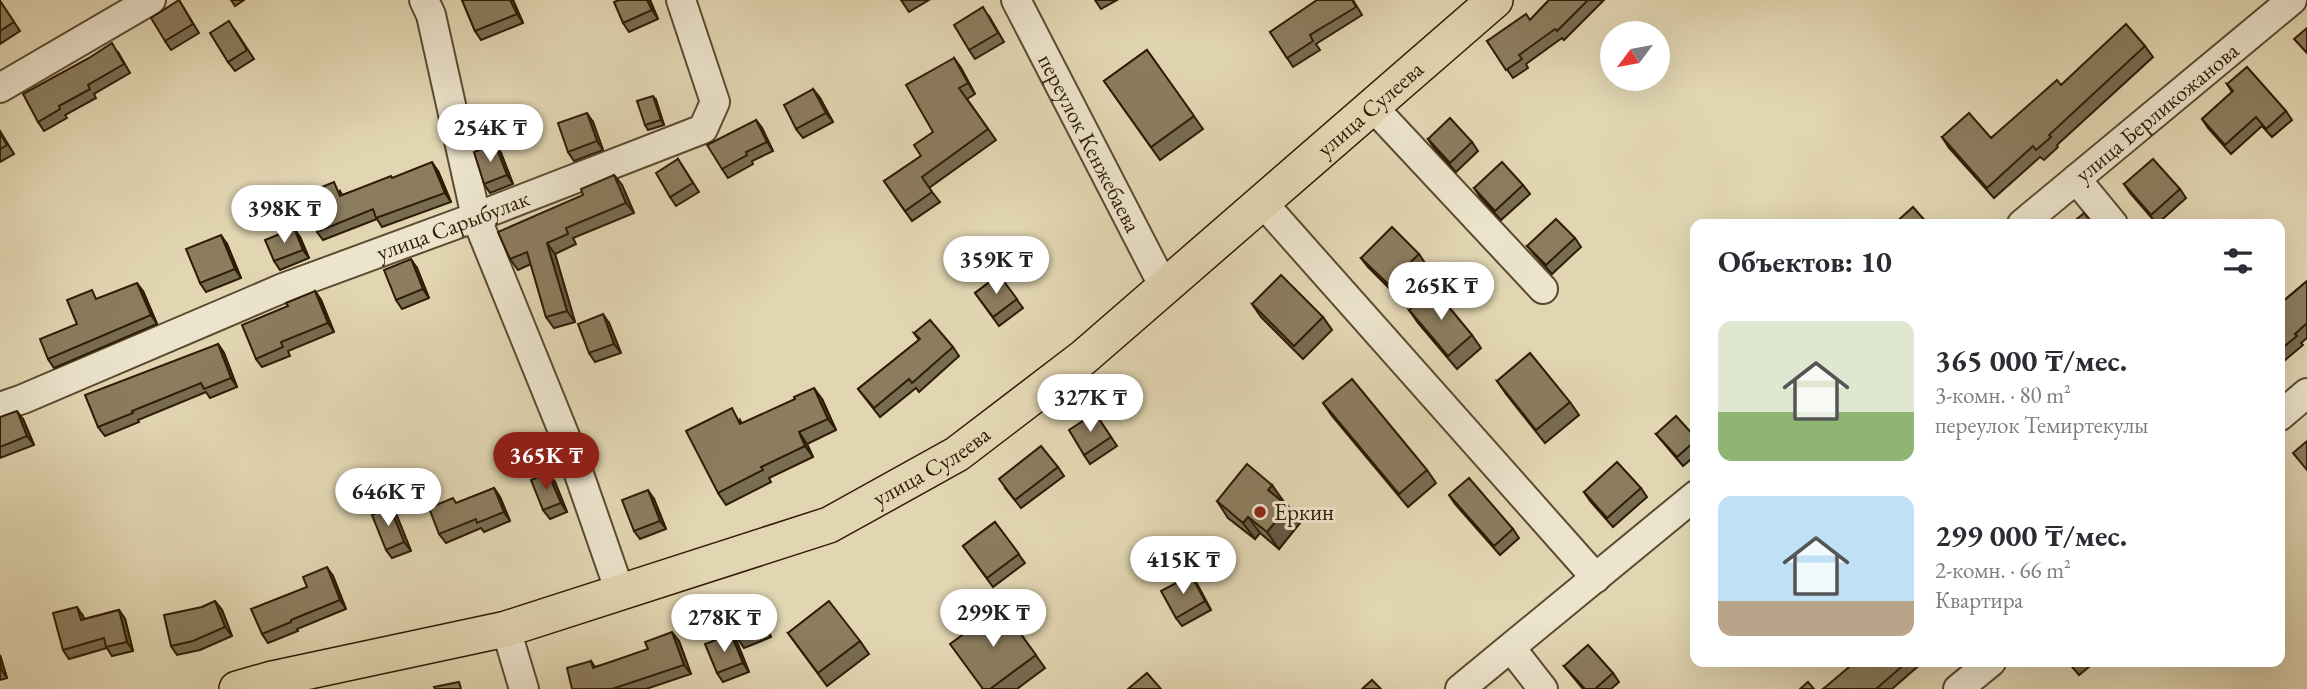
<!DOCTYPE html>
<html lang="ru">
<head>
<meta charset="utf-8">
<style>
  body { margin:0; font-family:"EB Garamond",serif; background:#f2f2f3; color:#2b2b33; height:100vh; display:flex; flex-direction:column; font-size:26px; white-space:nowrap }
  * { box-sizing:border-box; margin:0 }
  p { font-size:23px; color:#7c7c81 }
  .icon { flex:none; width:38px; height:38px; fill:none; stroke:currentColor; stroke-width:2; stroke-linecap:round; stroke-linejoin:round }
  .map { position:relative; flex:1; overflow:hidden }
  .side { position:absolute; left:1690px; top:219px; width:595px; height:448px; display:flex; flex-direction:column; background:#fff; border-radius:14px; box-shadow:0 7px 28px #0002 }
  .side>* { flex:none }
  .needle { width:46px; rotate:238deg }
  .buttons { position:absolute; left:1600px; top:21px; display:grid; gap:14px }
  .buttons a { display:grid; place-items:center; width:70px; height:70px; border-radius:50%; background:#fff; box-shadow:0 7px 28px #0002; font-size:35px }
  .price { position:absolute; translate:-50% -60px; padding:0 16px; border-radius:24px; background:#fff; color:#222; font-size:23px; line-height:46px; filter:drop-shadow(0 2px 4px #0008) }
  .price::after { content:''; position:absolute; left:50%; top:42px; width:21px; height:16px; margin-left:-10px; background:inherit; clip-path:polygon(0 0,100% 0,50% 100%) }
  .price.current { background:#8f2418; color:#fff }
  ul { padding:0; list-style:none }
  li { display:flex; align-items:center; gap:21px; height:175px; padding:0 28px }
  li span { display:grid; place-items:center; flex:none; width:196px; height:140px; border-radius:14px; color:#555 }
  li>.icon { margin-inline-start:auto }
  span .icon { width:84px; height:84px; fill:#fffc; stroke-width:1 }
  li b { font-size:30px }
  h2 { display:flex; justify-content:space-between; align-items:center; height:84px; padding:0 28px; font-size:30px }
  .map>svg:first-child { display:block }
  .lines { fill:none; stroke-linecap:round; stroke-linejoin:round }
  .minor-casing { stroke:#5c4a30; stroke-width:32 }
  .major-casing { stroke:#2f1c05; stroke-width:38 }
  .minor { stroke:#ece4cd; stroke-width:28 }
  .major { stroke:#e2d6b2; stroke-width:35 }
  .wall { fill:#786c52; stroke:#2f1c05; stroke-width:2 }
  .shaded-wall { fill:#625842; stroke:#2f1c05; stroke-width:2 }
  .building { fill:#8c7d5f; stroke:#2f1c05; stroke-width:2 }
  .poi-dot { fill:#8f2418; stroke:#ece4cd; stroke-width:2.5 }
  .labels { text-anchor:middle; stroke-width:6; stroke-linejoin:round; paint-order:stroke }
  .street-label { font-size:23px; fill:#2f1c05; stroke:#ece4cd }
  .poi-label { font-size:23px; fill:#2f1c05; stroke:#ece4cd; text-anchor:start }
</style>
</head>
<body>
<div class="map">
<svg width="2307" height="689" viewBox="0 0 2307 689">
  <rect width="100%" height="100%" fill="#e2d6b2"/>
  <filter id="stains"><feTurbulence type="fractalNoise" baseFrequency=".00286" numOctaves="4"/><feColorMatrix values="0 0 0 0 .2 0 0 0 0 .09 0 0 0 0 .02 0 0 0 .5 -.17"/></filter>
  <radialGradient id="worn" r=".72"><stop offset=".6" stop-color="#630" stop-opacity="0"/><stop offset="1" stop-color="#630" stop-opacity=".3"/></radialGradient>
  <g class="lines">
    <defs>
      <g id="minor">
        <polyline points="424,0 431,15 476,217 571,451 620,592"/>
        <path id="s1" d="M 1016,0 L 1164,287"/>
        <polyline points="0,88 151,0"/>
        <polyline points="1372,106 1543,289"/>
        <polyline points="2076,179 2113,224"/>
        <polyline points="1262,202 1596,578"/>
        <path id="s2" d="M 2022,224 L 2292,0"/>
        <path id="s3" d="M 0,407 L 23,399 L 283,288 L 476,217 L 703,129 L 715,102 L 681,0"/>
        <polyline points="2280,416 2307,393"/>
        <polyline points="506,629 524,689"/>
        <polyline points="1511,648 1543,689"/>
        <polyline points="1460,689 1696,495"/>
        <polyline points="1958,689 1991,662"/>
      </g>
      <g id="major">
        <path id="s4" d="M 237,689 L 272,679 L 506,629 L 829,525 L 957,454 L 1084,357 L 1495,0"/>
      </g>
    </defs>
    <!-- minor casing -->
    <use href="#minor" class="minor-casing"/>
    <!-- major casing -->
    <use href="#major" class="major-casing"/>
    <!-- minor -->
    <use href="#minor" class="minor"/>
    <!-- major -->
    <use href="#major" class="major"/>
  </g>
  <!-- wall -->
  <g class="wall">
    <polygon points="179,0 199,33 171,50 165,41"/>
    <polygon points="231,0 244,0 235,6"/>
    <polygon points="462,0 513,0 523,23 481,40 475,31"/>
    <polygon points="650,0 658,19 629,32 623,23"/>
    <polygon points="901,0 929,0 909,12"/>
    <polygon points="1095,0 1117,0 1101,9"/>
    <polygon points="1353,0 1362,15 1316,44 1320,50 1293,67 1270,32"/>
    <polygon points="1549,0 1604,0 1564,40 1562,38 1526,64 1528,68 1513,78 1487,41 1530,20"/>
    <polygon points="0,1 20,31 0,44"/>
    <polygon points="989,16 1004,42 975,59 969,50"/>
    <polygon points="235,30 254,59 235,71 228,62"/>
    <polygon points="2145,46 2153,57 2057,145 2058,147 2044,160 2040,157 1994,198 1949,148 1942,137 1991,138 2061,85"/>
    <polygon points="1147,50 1203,129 1160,160 1104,81"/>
    <polygon points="118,52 130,73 94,94 96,98 65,115 67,118 44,131 38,122"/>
    <polygon points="954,58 961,68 975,94 967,99 996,140 929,188 940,202 912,221 884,181 921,156 933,132"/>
    <polygon points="2227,84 2286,111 2292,120 2272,137 2262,126 2231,154 2208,128 2202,119 2232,92"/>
    <polygon points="813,89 820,98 833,122 803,138 796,129"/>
    <polygon points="656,100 664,125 648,130 645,125"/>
    <polygon points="756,120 762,128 773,151 752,161 753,164 728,178 722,169"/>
    <polygon points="593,122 603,150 574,161 568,152"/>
    <polygon points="0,131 14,154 0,162"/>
    <polygon points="1428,139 1472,142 1478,151 1456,172 1434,148"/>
    <polygon points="501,153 513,184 490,193 484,184"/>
    <polygon points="678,159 699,192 676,206 670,197"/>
    <polygon points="438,171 451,202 382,227 377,219 323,240 317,232 340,191 342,195 392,178"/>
    <polygon points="614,175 622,185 634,213 573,238 576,244 555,254 575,322 554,328 546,317 531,264 518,270 510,259 583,195"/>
    <polygon points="2124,184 2180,189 2186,198 2157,224 2130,193"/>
    <polygon points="1523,185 1530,194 1501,220 1480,197 1474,188"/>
    <polygon points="300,237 309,258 280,270 274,261"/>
    <polygon points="1575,238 1581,247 1552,274 1534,254 1527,246"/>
    <polygon points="227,244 241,278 206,292 200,283"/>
    <polygon points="1419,254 1425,263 1394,293 1368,267 1361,258"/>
    <polygon points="417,268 429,298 402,309 396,300"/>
    <polygon points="999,275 1023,308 999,326 975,293"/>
    <polygon points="2307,281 2307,338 2301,343 2303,345 2284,361 2280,356 2280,304"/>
    <polygon points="143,291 157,324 54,368 48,359 98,299"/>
    <polygon points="315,291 321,300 334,332 288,351 290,356 262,367 256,359"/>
    <polygon points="1252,304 1323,317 1332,330 1303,359 1261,317"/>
    <polygon points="1409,310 1472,335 1481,348 1457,369 1418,323"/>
    <polygon points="609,323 621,353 595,362 589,353"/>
    <polygon points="914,333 953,347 959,356 919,392 916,388 880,417 858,389 919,340"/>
    <polygon points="218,344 224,353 237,387 210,398 206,392 138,420 139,422 105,436 98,427"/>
    <polygon points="1497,381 1570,402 1579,415 1545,443 1506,394"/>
    <polygon points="822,399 836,430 807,444 813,457 769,478 771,482 726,505 718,493 740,420 742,424"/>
    <polygon points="1323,403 1427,470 1436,483 1408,507 1332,416"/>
    <polygon points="1095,413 1117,446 1090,464 1084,455"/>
    <polygon points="0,417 23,419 34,445 0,458"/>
    <polygon points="1656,434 1696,438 1696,455 1683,466"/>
    <polygon points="1058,467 1064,476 1021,508 1005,488"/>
    <polygon points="548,473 555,482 567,512 550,519 543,510"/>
    <polygon points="1272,485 1283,502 1288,506 1300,523 1279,549 1260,533 1255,539 1228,518 1217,501"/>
    <polygon points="494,488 500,497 510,521 484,532 481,528 446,543 439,534 457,503"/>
    <polygon points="1641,488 1647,497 1613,527 1590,501 1584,492"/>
    <polygon points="1449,495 1513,529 1519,538 1500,555 1455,504"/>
    <polygon points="654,499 666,529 640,539 634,531"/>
    <polygon points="397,516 411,551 392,558 386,550"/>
    <polygon points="995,522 1025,563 993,587 963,546"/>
    <polygon points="333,576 346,609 297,629 298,631 268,643 262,634"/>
    <polygon points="1197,584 1211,610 1182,626 1176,618"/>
    <polygon points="215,601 222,610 232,636 200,650 177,655 171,646 202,607"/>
    <polygon points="754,603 761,612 771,637 744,648 738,639"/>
    <polygon points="1001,607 1045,668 1017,689 982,689"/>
    <polygon points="119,610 125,619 133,651 112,656 107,648 69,659 63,650 83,616 84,619"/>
    <polygon points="788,633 860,641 869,654 827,686"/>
    <polygon points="679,641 691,674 646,689 572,689 591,661 595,667"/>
    <polygon points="737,642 749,672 723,682 717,673"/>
    <polygon points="0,655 7,678 0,680"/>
    <polygon points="1867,662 1923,662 1892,689 1823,689"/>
    <polygon points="2068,662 2095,662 2079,675"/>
    <polygon points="1564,666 1613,673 1619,682 1611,689 1583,689"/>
  </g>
  <!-- shaded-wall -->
  <g class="shaded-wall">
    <polygon points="510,0 513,0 523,23 517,14"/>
    <polygon points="647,0 650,0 658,19 652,10"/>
    <polygon points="954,58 961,68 975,94 968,83"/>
    <polygon points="813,89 820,98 833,122 826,113"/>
    <polygon points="653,96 656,100 664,125 661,120"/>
    <polygon points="587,113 593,122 603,150 597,141"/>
    <polygon points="756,120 762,128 773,151 767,142"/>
    <polygon points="495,144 501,153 513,184 507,175"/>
    <polygon points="432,162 438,171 451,202 445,193"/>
    <polygon points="614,175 622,185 634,213 626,203"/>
    <polygon points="294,228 300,237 309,258 303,250"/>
    <polygon points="221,235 227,244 241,278 235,269"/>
    <polygon points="547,243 555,254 575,322 567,311"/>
    <polygon points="411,259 417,268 429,298 423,289"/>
    <polygon points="137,283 143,291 157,324 151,315"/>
    <polygon points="315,291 321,300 334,332 328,323"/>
    <polygon points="603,314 609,323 621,353 614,344"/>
    <polygon points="218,344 224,353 237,387 231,378"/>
    <polygon points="814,388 822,399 836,430 828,419"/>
    <polygon points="17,411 23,419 34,445 27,436"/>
    <polygon points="799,432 807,444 813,457 805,446"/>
    <polygon points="548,473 555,482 567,512 561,503"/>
    <polygon points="1272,485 1284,502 1280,506 1268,490"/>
    <polygon points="494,488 500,497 510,521 504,512"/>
    <polygon points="648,490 654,499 666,529 660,521"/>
    <polygon points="1288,506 1300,523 1279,549 1267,532"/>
    <polygon points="390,507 397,516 411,551 404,542"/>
    <polygon points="1248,517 1260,533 1255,539 1243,523"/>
    <polygon points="327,567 333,576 346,609 340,600"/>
    <polygon points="1191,575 1197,584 1211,610 1205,601"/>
    <polygon points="215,601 222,610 232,636 225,627"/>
    <polygon points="754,603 761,612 771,637 765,628"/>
    <polygon points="77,607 83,616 87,629 81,620"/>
    <polygon points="119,610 125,619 133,651 127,642"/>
    <polygon points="672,632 679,641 691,674 684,665"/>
    <polygon points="731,634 737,642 749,672 743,663"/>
    <polygon points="0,655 7,678 1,669"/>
  </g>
  <!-- building -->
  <g class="building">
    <polygon points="179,0 193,24 165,41 151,18"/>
    <polygon points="462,0 510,0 517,14 475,31"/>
    <polygon points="619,0 647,0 652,10 623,23 614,2"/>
    <polygon points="1317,0 1352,0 1356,7 1310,35 1313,41 1287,58 1270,32"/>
    <polygon points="1549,0 1588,0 1557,31 1555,29 1519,55 1522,59 1506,70 1487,41 1526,14 1530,20"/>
    <polygon points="0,1 14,22 0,31"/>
    <polygon points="983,7 998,33 969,50 954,25"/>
    <polygon points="229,21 247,50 228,62 210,33"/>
    <polygon points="2126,24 2145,46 2049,135 2051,137 2036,150 2033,146 1987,188 1942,137 1969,113 1991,138 2057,80 2061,85"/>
    <polygon points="2307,28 2307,53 2294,39"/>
    <polygon points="112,43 124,64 88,85 90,89 59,106 60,109 38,122 23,94 89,58"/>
    <polygon points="1147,50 1194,116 1151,147 1104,81"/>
    <polygon points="954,58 968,83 959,88 988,129 922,177 932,192 905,211 884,181 921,156 914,145 933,132 906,85"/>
    <polygon points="2247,67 2286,111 2266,129 2256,117 2225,145 2202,119 2233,91 2227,84"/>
    <polygon points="813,89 826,113 796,129 784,105"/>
    <polygon points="653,96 661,120 645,125 637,101"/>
    <polygon points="587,113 597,141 568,152 558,123"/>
    <polygon points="1450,118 1472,142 1450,163 1428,139"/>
    <polygon points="756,120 767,142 746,152 747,155 722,169 707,145"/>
    <polygon points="0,133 7,145 0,149"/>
    <polygon points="495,144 507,175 484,184 474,152"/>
    <polygon points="678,159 693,183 670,197 656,173"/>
    <polygon points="2153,159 2180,189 2151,215 2124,184"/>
    <polygon points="432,162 445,193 376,218 373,209 317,232 302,195 334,182 340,196 391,176 392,178"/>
    <polygon points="1502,162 1523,185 1495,211 1474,188"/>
    <polygon points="614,175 626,203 566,228 568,234 547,243 567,311 546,317 527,252 510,259 498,232 583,195 581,189"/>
    <polygon points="1913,207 1928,224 1894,224"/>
    <polygon points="2084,213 2093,224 2071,224"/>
    <polygon points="1556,219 1575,238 1546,265 1527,246"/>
    <polygon points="1392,227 1419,254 1388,284 1361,258"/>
    <polygon points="294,228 303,250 274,261 265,240"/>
    <polygon points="221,235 235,269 200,283 186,249"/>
    <polygon points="411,259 423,289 396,300 384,270"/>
    <polygon points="999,275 1017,299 993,317 975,293"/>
    <polygon points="1281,275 1323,317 1294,346 1252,304"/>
    <polygon points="2307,281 2307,323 2295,334 2297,336 2280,350 2280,304"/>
    <polygon points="137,283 151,315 48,359 40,339 77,324 67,300 92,290 96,299"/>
    <polygon points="1434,289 1472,335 1448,356 1409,310"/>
    <polygon points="315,291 328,323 281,342 283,347 256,359 242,325 288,306 286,303"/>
    <polygon points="603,314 614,344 589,353 578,324"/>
    <polygon points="930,320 953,347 912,383 909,379 874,408 858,389 920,339 914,333"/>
    <polygon points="218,344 231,378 204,389 201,383 132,411 133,413 98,427 85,395"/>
    <polygon points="1530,353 1570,402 1536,430 1497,381"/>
    <polygon points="1352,379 1427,470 1399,494 1323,403"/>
    <polygon points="814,388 828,419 799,432 805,446 761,467 763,470 718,493 686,431 732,408 740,424 795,399 794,397"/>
    <polygon points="17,411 27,436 0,447 0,417"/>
    <polygon points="1095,413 1111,437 1084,455 1069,430"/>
    <polygon points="1676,416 1696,438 1696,440 1677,457 1656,434"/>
    <polygon points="2307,441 2307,470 2293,453"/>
    <polygon points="1041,446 1058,467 1015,500 999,479"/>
    <polygon points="1617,462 1641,488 1607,518 1584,492"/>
    <polygon points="1247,464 1272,485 1268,490 1288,506 1267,532 1248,517 1243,523 1217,501"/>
    <polygon points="548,473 561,503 543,510 531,480"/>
    <polygon points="1469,478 1513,529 1494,546 1449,495"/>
    <polygon points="494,488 504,512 477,523 476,519 439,534 429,508 453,498 456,503"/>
    <polygon points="648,490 660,521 634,531 622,500"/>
    <polygon points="390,507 404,542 386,550 372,515"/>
    <polygon points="995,522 1019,554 987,578 963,546"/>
    <polygon points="327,567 340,600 291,620 291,622 262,634 251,609 307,587 303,577"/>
    <polygon points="1191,575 1205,601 1176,618 1161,591"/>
    <polygon points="215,601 225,627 193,641 171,646 164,615 202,607"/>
    <polygon points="829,601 860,641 818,673 788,633"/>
    <polygon points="754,603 765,628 738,639 728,613"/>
    <polygon points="77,607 81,620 119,610 127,642 106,647 104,638 63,650 53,613"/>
    <polygon points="1001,607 1036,655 990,689 983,689 950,644"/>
    <polygon points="672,632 684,665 612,689 572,689 567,668 591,661 593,668 648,649 645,642"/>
    <polygon points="731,634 743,663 717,673 705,644"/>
    <polygon points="1588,645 1613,673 1595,689 1585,689 1564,666"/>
    <polygon points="1855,662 1864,662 1866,663 1867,662 1907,662 1876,689 1823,689"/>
    <polygon points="2069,662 2078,662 2073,666"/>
    <polygon points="1147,673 1161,689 1128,689"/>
    <polygon points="1372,680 1381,689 1362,689"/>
    <polygon points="459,682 461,689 435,689 434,687"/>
    <polygon points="1808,682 1814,689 1800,689"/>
  </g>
  <!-- markers -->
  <circle class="poi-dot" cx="1260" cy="512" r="7"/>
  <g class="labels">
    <!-- street labels -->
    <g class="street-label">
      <text dy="8" stroke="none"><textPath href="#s4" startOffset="1300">улица Сулеева</textPath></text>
      <text dy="8" stroke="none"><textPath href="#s2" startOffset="175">улица Берликожанова</textPath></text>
      <text dy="8" stroke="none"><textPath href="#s1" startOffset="161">переулок Кенжебаева</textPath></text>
      <text dy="8" stroke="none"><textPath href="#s3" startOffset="488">улица Сарыбулак</textPath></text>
      <text dy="8" stroke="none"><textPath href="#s4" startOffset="733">улица Сулеева</textPath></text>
    </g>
    <!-- poi labels -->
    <g class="poi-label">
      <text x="1274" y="520">Еркин</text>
    </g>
  </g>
  <rect width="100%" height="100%" filter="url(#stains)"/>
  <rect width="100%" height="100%" fill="url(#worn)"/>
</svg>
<div class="buttons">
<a><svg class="needle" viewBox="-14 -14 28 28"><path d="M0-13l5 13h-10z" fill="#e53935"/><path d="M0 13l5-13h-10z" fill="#7c7c81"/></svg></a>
</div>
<b class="price" style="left:490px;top:164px">254K ₸</b>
<b class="price" style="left:284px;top:245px">398K ₸</b>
<b class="price" style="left:996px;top:296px">359K ₸</b>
<b class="price" style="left:1441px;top:322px">265K ₸</b>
<b class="price" style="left:1090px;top:434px">327K ₸</b>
<b class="price current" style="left:546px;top:492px">365K ₸</b>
<b class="price" style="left:388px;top:528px">646K ₸</b>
<b class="price" style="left:1183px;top:596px">415K ₸</b>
<b class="price" style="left:993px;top:649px">299K ₸</b>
<b class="price" style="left:724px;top:654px">278K ₸</b>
<section class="side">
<h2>Объектов: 10<svg class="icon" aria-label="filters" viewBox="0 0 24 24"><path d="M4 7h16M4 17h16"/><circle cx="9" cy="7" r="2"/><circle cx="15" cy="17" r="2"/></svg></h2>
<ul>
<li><span style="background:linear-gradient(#dfe7d0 65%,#8fb573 0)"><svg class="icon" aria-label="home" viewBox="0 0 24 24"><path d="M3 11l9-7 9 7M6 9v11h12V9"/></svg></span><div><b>365 000 ₸/мес.</b><p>3-комн. · 80 m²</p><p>переулок Темиртекулы</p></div></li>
<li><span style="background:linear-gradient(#bfe0f5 75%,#b9a48a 0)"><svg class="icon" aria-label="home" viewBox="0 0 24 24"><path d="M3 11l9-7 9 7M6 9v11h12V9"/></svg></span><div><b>299 000 ₸/мес.</b><p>2-комн. · 66 m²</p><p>Квартира</p></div></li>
</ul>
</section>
</div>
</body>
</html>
